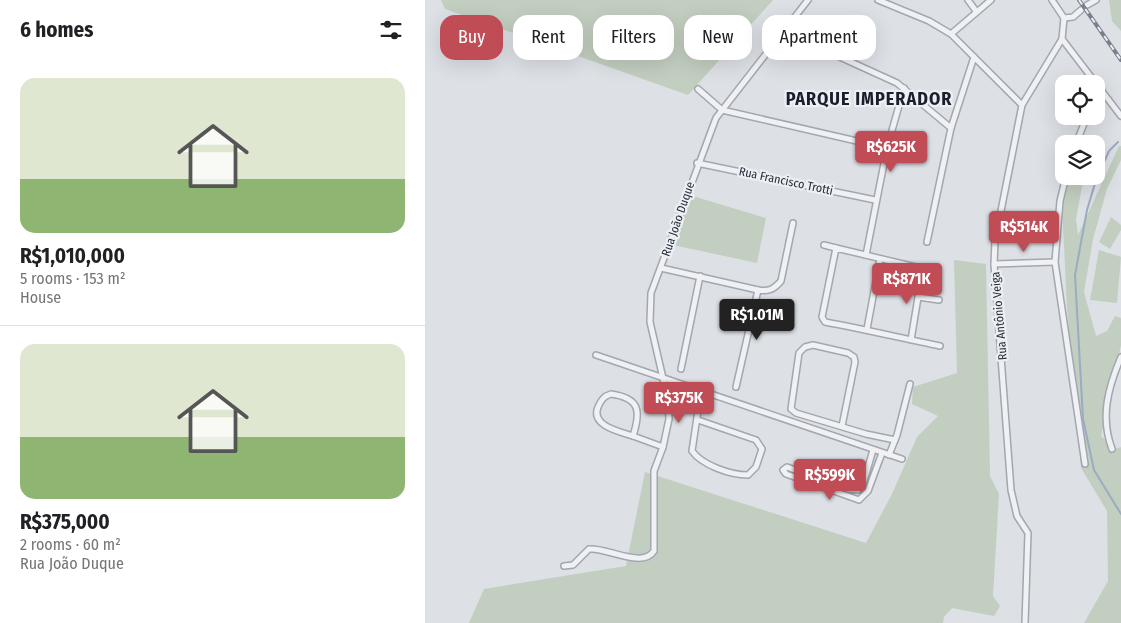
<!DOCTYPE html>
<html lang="en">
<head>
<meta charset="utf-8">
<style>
  body { margin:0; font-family:"Fira Sans Condensed",sans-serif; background:#f2f2f2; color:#202124; height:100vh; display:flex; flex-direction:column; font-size:19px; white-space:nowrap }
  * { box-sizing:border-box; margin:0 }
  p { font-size:16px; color:#757577 }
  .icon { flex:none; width:28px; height:28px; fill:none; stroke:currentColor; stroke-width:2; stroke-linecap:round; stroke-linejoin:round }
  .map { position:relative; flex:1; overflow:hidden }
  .side { display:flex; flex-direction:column; background:#fff; width:425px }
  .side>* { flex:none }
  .hud { position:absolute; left:15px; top:15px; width:475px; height:45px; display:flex; gap:10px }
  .buttons { position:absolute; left:630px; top:75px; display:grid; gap:10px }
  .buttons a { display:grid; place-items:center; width:50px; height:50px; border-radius:10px; background:#fff; box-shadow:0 5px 20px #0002; font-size:25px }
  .price { position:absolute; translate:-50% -42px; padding:0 11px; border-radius:5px; background:#c04c56; color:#fff; font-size:16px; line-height:32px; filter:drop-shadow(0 1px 2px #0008) }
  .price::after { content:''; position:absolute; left:50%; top:30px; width:15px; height:11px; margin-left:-8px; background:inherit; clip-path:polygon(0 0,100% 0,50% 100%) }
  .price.active { background:#222; color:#fff }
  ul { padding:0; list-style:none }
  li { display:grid; align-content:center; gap:10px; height:265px; padding:0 20px }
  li+li { border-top:1px solid #e0e0e0 }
  li span { display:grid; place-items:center; height:155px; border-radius:15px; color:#555 }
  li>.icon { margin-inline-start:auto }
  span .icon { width:90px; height:90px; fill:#fffc; stroke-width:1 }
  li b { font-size:21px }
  h2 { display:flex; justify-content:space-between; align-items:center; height:60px; padding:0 20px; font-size:21px }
  .chip { padding:0 18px; border-radius:15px; background:#fff; box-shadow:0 5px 20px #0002; font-size:18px; line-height:45px }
  .chip.active { background:#c04c56; color:#fff }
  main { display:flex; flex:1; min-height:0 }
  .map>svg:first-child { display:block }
  .green { fill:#c2cebf }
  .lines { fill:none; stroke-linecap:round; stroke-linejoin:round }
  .stream { stroke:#9babc2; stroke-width:2 }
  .street-casing { stroke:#a3a7ae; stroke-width:8 }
  .street { stroke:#eff1f4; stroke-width:5 }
  .rail-casing { stroke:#787f8d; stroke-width:4 }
  .rail { stroke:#eceff3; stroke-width:2; stroke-dasharray:5.5; stroke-linecap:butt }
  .labels { text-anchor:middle; stroke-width:4.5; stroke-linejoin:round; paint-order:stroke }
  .street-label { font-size:12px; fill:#282d3a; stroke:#eceff3 }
  .district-label { font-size:18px; font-weight:bold; letter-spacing:1px; fill:#1a1f2b; stroke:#eceff3 }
</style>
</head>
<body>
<main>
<section class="side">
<h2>6 homes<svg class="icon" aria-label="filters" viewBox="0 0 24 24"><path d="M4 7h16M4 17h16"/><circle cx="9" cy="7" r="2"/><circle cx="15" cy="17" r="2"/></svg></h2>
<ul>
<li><span style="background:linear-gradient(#dfe7d0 65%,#8fb573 0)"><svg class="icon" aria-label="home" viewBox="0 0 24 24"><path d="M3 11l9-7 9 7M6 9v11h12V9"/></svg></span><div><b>R$1,010,000</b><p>5 rooms · 153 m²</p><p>House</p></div></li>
<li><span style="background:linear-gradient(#dfe7d0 60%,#8fb573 0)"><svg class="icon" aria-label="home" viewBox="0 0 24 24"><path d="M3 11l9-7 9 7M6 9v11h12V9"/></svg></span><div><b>R$375,000</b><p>2 rooms · 60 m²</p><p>Rua João Duque</p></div></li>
</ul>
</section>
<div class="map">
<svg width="696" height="623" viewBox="0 0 696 623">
  <rect width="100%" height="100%" fill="#dde0e5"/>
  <!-- green -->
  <g class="green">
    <polygon points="16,0 348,0 263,95 20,9"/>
    <polygon points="684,0 696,0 696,31 687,21"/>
    <polygon points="694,146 696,146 696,160 682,189 668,239 659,292 671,336 682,331 690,316 696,318 696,345 676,436 690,449 696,447 696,623 659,623 683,581 682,511 656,468 642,308 637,204 644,176 659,176 651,219 653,235"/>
    <polygon points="261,194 341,218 332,263 248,245"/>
    <polygon points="686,217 696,225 696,230 685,249 674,242"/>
    <polygon points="674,250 696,257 692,303 665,300"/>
    <polygon points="529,260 561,264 565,476 574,494 568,596 575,606 569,616 527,608 519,617 518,623 44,623 59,589 201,566 220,472 441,543 467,494 492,437 513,416 487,404 488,387 532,373"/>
  </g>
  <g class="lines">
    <!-- stream -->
    <polyline class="stream" points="693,142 684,151 671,180 662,210 650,275 658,419 669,470 696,514"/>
    <defs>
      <g id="street">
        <polyline points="453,0 504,21 526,34 597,105"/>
        <polyline points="543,0 551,11"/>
        <polyline points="627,0 639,18"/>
        <polyline points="662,5 671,0"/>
        <polyline points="639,18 648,17 656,10"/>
        <polyline points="358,31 472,83 526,128"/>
        <polyline points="526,34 566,0"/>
        <polyline points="637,39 696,116"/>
        <polyline points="273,89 297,110 462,148"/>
        <polyline points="671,100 677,91"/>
        <polyline points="651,144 662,116"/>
        <polyline points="272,163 450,200"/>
        <polyline points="641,176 635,201 630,262 660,464"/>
        <polyline points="502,242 526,128 549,57"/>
        <polyline points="399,245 411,248"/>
        <polyline points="441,255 462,148 479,88"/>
        <polyline points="569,264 630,262"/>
        <path d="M 236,268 L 333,290 C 344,292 349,289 356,281 L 368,223"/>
        <polyline points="493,297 514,300"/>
        <polyline points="442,329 455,259"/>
        <path d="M 486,340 L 497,273 L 495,268 L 411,248 L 397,317 L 400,322 C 438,329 476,338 515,346"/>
        <polyline points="171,355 477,459"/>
        <polyline points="256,369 275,276"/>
        <polyline points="311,387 333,290"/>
        <path d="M 186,394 C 215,398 216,411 208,436 C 196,432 165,426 173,407 C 176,400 179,396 186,394 Z"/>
        <path d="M 273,420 L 331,440 L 337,449 L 331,467 L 323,475 C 305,475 277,465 267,451 L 276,390"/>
        <polyline points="417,426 430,362 429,357 423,353 388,345 380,347 374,353 366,409 371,413 441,434 470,440"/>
        <polyline points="208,436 238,447"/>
        <path d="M 687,449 C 675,417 683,388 696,357"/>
        <polyline points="448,450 438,484 433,490 422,489 362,467 358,470 361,474 434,500 443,491 457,453"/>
        <polyline points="464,455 472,435 485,384"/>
        <path d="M 139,566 L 148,565 L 164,549 C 182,547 217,569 229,551 L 229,471 L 238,447 L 244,419 L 243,400 L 225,322 L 226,293 L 291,118 L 383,0"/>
        <polyline points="600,623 603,533 592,516 586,490 569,264 570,241 597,105 637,39 639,18"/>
      </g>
    </defs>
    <!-- street casing -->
    <use href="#street" class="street-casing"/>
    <!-- street -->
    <use href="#street" class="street"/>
    <defs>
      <polyline id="rail" points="654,0 696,60"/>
    </defs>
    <!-- rail casing -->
    <use href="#rail" class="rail-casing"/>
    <!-- rail -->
    <use href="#rail" class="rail"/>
  </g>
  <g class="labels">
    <!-- street labels -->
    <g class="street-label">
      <text transform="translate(361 181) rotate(12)" y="4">Rua Francisco Trotti</text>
      <text transform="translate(253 219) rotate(-71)" y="4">Rua João Duque</text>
      <text transform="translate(574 316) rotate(-95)" y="4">Rua Antônio Veiga</text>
    </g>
    <!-- district labels -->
    <g class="district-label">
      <text x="444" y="105">PARQUE IMPERADOR</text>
    </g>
  </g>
</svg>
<div class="buttons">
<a><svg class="icon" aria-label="locate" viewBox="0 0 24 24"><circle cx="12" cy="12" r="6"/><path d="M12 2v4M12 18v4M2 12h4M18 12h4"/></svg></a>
<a><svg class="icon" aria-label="layers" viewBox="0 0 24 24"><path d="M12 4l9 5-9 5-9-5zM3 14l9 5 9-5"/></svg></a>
</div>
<b class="price" style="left:466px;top:173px">R$625K</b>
<b class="price" style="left:599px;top:253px">R$514K</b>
<b class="price" style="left:482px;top:305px">R$871K</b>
<b class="price active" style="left:332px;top:341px">R$1.01M</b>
<b class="price" style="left:254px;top:424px">R$375K</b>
<b class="price" style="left:405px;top:501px">R$599K</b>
<div class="hud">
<a class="chip active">Buy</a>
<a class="chip">Rent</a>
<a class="chip">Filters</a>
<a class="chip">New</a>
<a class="chip">Apartment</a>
</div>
</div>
</main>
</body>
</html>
